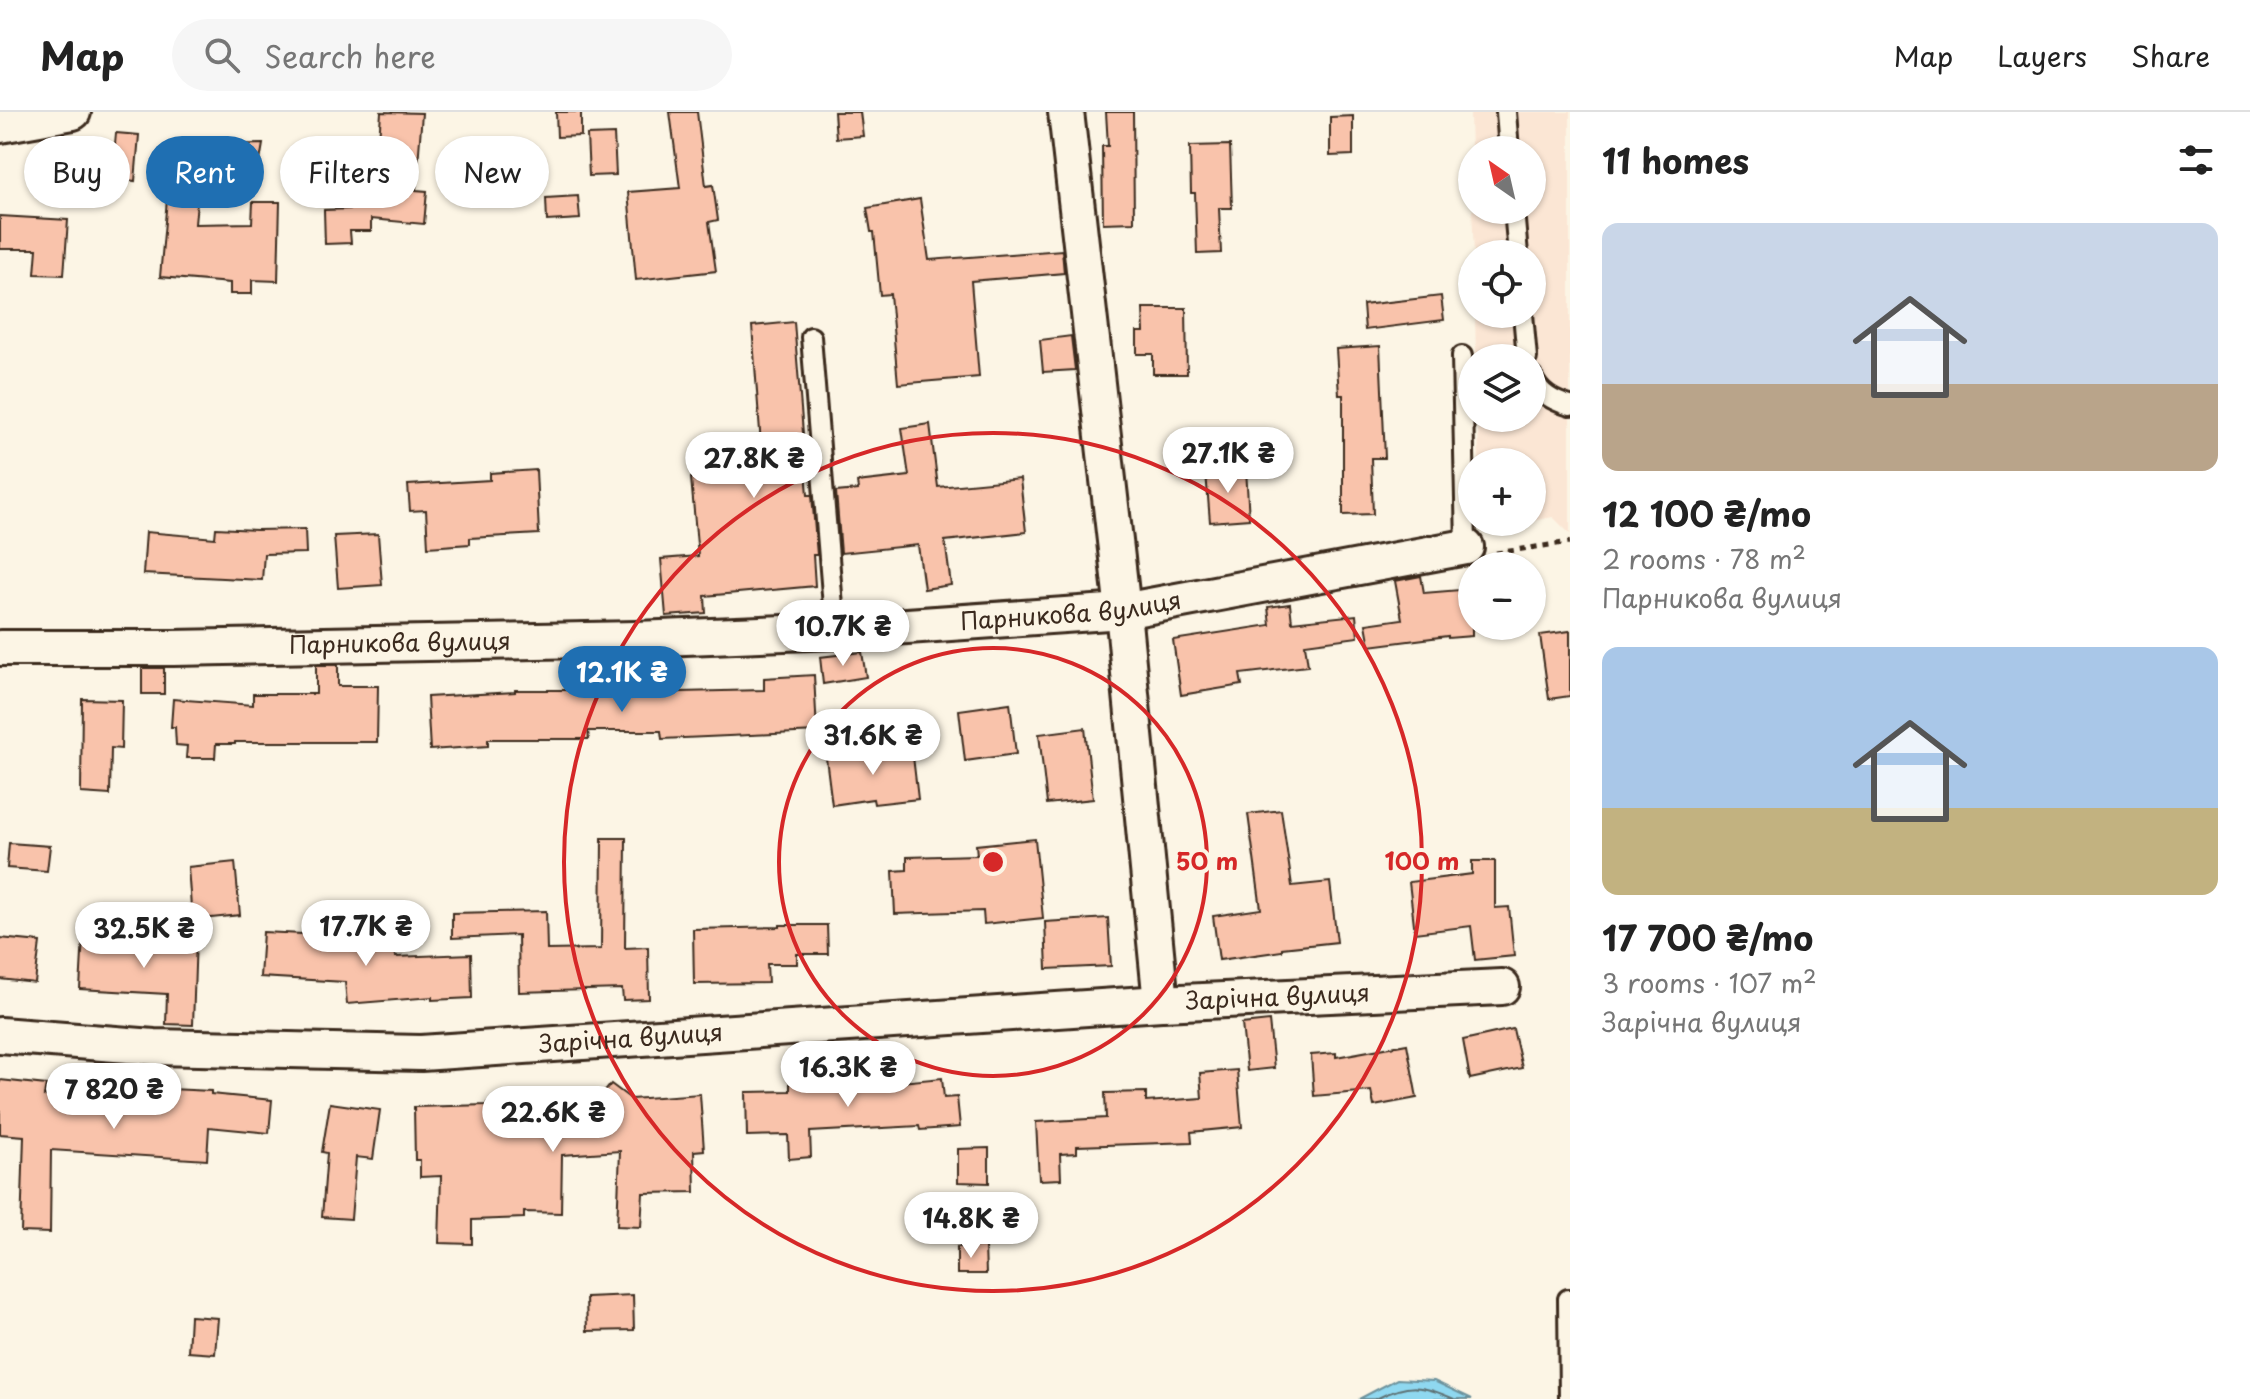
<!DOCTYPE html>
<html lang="en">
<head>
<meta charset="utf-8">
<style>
  body { margin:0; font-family:"Playpen Sans",sans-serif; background:#f6f6f6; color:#222; height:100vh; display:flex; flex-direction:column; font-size:30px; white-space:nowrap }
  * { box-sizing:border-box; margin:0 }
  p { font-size:26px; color:#767676 }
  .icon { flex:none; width:44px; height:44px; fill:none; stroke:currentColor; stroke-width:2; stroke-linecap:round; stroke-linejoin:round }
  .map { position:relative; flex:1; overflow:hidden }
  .details { display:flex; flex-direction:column; background:#fff; width:680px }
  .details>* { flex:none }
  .banner { position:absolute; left:24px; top:24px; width:760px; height:72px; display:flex; gap:16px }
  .needle { width:52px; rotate:326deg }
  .tools { position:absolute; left:1458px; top:24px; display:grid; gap:16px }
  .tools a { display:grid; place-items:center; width:88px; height:88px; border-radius:50%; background:#fff; box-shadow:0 2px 6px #0004; font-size:40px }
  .price { position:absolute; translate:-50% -68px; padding:0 18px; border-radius:28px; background:#fff; color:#222; font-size:26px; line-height:52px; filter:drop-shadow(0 2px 4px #0008) }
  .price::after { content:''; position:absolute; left:50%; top:48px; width:24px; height:18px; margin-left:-12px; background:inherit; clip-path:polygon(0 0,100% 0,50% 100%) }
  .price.selected { background:#1f6fb2; color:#fff }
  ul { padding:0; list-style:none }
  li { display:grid; align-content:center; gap:16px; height:424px; padding:0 32px }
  li span { display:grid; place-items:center; height:248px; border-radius:16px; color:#555 }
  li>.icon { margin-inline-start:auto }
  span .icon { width:144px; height:144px; fill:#fffc; stroke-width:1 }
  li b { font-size:34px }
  h2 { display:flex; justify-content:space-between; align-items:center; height:96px; padding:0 32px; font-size:34px }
  .pill { padding:0 28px; border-radius:36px; background:#fff; box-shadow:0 2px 6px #0004; font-size:28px; line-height:72px }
  .pill.selected { background:#1f6fb2; color:#fff }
  header { display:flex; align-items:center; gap:48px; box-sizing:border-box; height:112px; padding:0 40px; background:#fff; border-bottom:2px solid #e0e0e0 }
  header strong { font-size:38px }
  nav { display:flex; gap:44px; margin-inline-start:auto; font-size:28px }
  .search { width:560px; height:72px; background:#f6f6f6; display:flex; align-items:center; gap:20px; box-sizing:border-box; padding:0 28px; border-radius:44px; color:#767676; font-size:30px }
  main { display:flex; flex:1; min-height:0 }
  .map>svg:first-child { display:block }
  .built { fill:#fbe6d4 }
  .water { fill:#8fd8f0; stroke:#6d929c; stroke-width:2 }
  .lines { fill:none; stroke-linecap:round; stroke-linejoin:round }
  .shore { stroke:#5d7072; stroke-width:2 }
  .building { fill:#f9c3ab; stroke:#3b2a1e; stroke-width:2 }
  .service-casing { stroke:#3b2a1e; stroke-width:24 }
  .minor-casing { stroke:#3b2a1e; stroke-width:40 }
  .path { stroke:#3b2a1e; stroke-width:5; stroke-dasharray:6 6; stroke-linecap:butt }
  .service { stroke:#fcf5e5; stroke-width:18 }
  .minor { stroke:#fcf5e5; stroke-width:34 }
  .ring { fill:none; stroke:#d62828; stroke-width:4 }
  .labels { text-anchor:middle; stroke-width:8; stroke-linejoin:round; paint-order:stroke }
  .street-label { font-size:24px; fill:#3b2a1e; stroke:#fcf5e5 }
  .centre { fill:#d62828; stroke:#fcf5e5; stroke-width:4 }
  .ring-label { font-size:24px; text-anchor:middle; font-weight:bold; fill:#d62828; stroke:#fcf5e5; stroke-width:8; stroke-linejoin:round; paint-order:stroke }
</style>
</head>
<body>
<header>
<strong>Map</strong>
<div class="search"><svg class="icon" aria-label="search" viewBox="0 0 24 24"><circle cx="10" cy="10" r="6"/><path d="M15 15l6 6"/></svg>Search here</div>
<nav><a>Map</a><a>Layers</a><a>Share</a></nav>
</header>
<main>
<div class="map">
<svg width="1570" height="1287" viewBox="0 0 1570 1287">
  <rect width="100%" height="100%" fill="#fcf5e5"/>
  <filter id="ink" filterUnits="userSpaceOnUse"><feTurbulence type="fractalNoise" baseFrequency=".0125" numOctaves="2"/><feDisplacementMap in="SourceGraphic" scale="16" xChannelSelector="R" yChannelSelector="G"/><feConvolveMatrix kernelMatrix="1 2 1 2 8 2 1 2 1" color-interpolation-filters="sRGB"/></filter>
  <g filter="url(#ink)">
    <!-- built -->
    <polygon class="built" points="1470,0 1570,0 1570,422 1553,405 1532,409 1532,350 1479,350 1478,306 1532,306 1532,246 1476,246 1475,202 1532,202 1532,142 1474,142 1472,98 1532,98 1532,38 1472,38 1472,87"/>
    <!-- water -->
    <polygon class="water" points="1397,1267 1434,1269 1472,1287 1359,1287"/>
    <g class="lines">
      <!-- shore -->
      <path class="shore" d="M 1376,1287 C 1408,1271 1422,1272 1454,1287"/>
    </g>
    <!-- building -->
    <g class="building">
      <polygon points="381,0 422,1 416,78 427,79 424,112 371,107 371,119 350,119 351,131 325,132 324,98 350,97 349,60 377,59"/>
      <polygon points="556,0 581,0 581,24 557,25"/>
      <polygon points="670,0 697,0 706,74 713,73 718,108 709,110 716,159 636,168 628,80 680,76"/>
      <polygon points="834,0 860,0 863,24 836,26"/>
      <polygon points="1106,0 1133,0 1134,110 1103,111 1102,34 1108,34"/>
      <polygon points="1353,4 1353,43 1330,44 1330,5"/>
      <polygon points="116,21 139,23 135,69 112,66"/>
      <polygon points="614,22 616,63 589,64 587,23"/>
      <polygon points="263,32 258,61 210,61 210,33"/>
      <polygon points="1230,33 1232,96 1219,96 1221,141 1197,142 1195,81 1191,81 1190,34"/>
      <polygon points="578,84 580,107 547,109 546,86"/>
      <polygon points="167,87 197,90 195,112 252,111 253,90 280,90 278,169 252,168 252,182 230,182 230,171 160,165"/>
      <polygon points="920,87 929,148 1062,138 1064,161 971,169 979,265 898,272 890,182 880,183 874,120 871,120 867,96"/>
      <polygon points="0,104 68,108 64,163 35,162 37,137 0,137"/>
      <polygon points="1441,184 1444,208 1365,218 1363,193"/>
      <polygon points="1143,196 1186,196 1187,262 1153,262 1153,242 1137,242 1137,220 1144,220"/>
      <polygon points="794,210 808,383 812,383 817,443 813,443 815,474 705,484 706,501 666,504 661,447 698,444 691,366 763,359 752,214"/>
      <polygon points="1071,224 1075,258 1043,260 1040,228"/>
      <polygon points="1380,234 1385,346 1371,346 1373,402 1343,403 1343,283 1339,283 1336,237"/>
      <polygon points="930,312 938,375 1020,367 1026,420 945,429 951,473 924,477 918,433 841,441 836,380 858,378 857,370 909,364 902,316"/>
      <polygon points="1246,357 1249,407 1210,410 1206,360"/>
      <polygon points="536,358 539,422 470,426 470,432 428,435 426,398 410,399 408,373 490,368 490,361"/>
      <polygon points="216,416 257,418 305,417 306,441 264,442 262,468 143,462 146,420 215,426"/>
      <polygon points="378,422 382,473 338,476 334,424"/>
      <polygon points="1421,464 1424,481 1472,477 1472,524 1448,526 1448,524 1370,534 1366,512 1402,507 1395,469"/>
      <polygon points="1290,492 1292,510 1356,503 1358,525 1305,532 1308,554 1240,562 1242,573 1181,583 1173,528 1270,513 1268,495"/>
      <polygon points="1570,519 1570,584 1549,587 1540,523"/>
      <polygon points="862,540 866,565 823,572 820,545"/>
      <polygon points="316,553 338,553 338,574 378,574 377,630 235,630 235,632 216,632 215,646 186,646 187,634 176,633 175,615 171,615 173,587 253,593 253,582 316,582"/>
      <rect x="142" y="556" width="22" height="26"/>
      <polygon points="814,563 817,620 662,627 661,619 588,619 589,627 488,627 488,634 430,638 427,585 515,580 515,578 638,578 638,581 764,578 764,566"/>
      <polygon points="82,587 122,588 121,637 111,636 110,683 81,681"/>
      <polygon points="1010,591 1016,642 965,649 959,598"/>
      <polygon points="1085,616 1093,687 1047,692 1039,622"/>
      <polygon points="912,636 918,687 874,692 873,687 832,693 826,646"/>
      <polygon points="1281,698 1292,774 1330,770 1337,830 1282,836 1282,839 1219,848 1213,804 1261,797 1248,702"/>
      <polygon points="602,726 626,726 625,836 648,835 649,887 623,888 622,877 519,880 518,823 452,826 452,801 546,799 547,838 601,837"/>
      <polygon points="1035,727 1043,806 984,812 983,799 895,802 893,759 907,758 907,745 977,743 976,733"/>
      <polygon points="9,731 50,734 47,759 7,756"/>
      <polygon points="1472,749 1495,749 1495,796 1509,795 1514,844 1475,848 1471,814 1415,821 1409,770 1472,762"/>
      <polygon points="235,750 240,803 192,808 188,755"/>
      <polygon points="1108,806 1111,854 1047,857 1045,810"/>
      <polygon points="780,813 827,813 828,842 797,842 797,852 767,852 768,871 694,872 693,817 780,815"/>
      <polygon points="263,820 322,823 322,829 393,822 395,845 471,842 472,886 432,888 432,885 347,892 345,870 260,865"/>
      <polygon points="83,823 169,828 169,825 196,825 193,913 166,912 167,882 80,877"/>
      <polygon points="0,826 40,830 35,871 0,867"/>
      <polygon points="1269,909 1274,956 1247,959 1242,912"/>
      <polygon points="1513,917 1522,956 1470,967 1463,928"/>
      <polygon points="1407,932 1417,986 1374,994 1371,979 1314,984 1311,943 1336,941 1336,945"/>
      <polygon points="1237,958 1242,1015 1191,1020 1192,1030 1077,1034 1077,1041 1060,1042 1061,1067 1039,1068 1036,1010 1106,1006 1105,981 1146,980 1146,990 1202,986 1200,961"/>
      <polygon points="880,966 880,972 942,966 944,986 957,985 960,1015 920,1018 919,1014 810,1020 811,1045 789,1047 788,1023 747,1024 746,980 790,979 790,971"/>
      <polygon points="0,968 46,973 44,984 149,993 150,976 211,979 211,982 272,988 269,1021 209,1015 207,1048 51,1038 50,1121 21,1120 24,1024 0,1022"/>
      <polygon points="611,972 631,987 700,982 704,1038 694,1039 695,1080 643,1081 641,1115 617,1114 620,1039 562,1043 561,1101 524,1100 524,1106 472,1108 472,1132 439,1131 441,1064 420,1065 420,1048 415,1048 414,995 487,993 487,991 535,990 535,992 599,987"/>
      <polygon points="330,991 380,998 373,1047 356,1045 351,1107 322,1105 327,1041 322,1040"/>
      <polygon points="989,1036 989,1071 958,1070 958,1037"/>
      <polygon points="985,1134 986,1162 957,1162 957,1135"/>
      <polygon points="633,1183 634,1218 587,1219 586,1185"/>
      <polygon points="190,1204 218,1206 215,1242 188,1240"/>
    </g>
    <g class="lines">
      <defs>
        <g id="service">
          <polyline points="1506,0 1509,38"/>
          <polyline points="1514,98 1518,142"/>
          <polyline points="1523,202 1527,246"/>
          <polyline points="811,225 835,519"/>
          <polyline points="1462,244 1466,435"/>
          <path d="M 1532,265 C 1540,282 1553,289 1570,294"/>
          <polyline points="1569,1287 1568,1187 1570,1187"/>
        </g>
        <g id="minor">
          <polyline points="1066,0 1123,499 1161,891"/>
          <polyline points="0,13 73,0"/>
          <path id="s1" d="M 0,536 L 173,536 L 636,527 L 835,519 L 1123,499 L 1466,435"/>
          <path id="s2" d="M 0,923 L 154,935 L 421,941 L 1161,891 L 1502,875"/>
        </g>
      </defs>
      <!-- service casing -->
      <use href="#service" class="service-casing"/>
      <!-- minor casing -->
      <use href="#minor" class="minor-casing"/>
      <!-- path -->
      <polyline class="path" points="1496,441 1570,430"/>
      <!-- service -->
      <use href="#service" class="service"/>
      <!-- minor -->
      <use href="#minor" class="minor"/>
    </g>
  </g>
  <!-- distance rings -->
  <g class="ring">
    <circle cx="993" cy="750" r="214"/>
    <circle cx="993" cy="750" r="429"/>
  </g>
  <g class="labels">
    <!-- street labels -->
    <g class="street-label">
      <text dy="8" stroke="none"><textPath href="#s1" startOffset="1072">Парникова вулиця</textPath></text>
      <text dy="8" stroke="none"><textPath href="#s1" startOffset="400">Парникова вулиця</textPath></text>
      <text dy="8" stroke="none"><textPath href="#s2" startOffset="1280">Зарічна вулиця</textPath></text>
      <text dy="8" stroke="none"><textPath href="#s2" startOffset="632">Зарічна вулиця</textPath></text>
    </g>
  </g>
  <circle cx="993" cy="750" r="12" class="centre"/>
  <g class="ring-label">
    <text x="1207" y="758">50 m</text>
    <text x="1422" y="758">100 m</text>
  </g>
</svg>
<div class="tools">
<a><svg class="needle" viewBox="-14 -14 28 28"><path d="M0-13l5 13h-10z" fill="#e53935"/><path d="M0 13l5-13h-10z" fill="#767676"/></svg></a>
<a><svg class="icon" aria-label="locate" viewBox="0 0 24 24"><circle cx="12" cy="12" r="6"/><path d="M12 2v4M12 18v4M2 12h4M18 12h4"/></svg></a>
<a><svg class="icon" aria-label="layers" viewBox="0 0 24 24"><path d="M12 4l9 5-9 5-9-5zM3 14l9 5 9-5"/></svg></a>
<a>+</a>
<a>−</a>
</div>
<b class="price" style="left:1228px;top:383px">27.1K ₴</b>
<b class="price" style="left:754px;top:388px">27.8K ₴</b>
<b class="price" style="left:843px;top:556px">10.7K ₴</b>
<b class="price selected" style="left:622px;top:602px">12.1K ₴</b>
<b class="price" style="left:873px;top:665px">31.6K ₴</b>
<b class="price" style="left:366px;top:856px">17.7K ₴</b>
<b class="price" style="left:144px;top:858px">32.5K ₴</b>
<b class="price" style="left:848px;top:997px">16.3K ₴</b>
<b class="price" style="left:114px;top:1019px">7 820 ₴</b>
<b class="price" style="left:553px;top:1042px">22.6K ₴</b>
<b class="price" style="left:971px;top:1148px">14.8K ₴</b>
<div class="banner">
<a class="pill">Buy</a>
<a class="pill selected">Rent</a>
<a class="pill">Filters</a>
<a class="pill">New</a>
</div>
</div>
<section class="details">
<h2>11 homes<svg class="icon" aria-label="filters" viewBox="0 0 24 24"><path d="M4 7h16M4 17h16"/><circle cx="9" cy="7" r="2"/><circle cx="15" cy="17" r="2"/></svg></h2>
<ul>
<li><span style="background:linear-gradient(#c9d6e8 65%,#b9a48a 0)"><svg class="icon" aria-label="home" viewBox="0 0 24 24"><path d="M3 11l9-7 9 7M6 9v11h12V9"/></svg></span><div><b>12 100 ₴/mo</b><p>2 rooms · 78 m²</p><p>Парникова вулиця</p></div></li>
<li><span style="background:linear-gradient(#a9c7e8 65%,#c2b280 0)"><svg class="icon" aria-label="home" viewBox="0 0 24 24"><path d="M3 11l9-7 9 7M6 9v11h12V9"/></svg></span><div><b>17 700 ₴/mo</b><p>3 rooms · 107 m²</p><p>Зарічна вулиця</p></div></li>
</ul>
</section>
</main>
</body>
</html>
